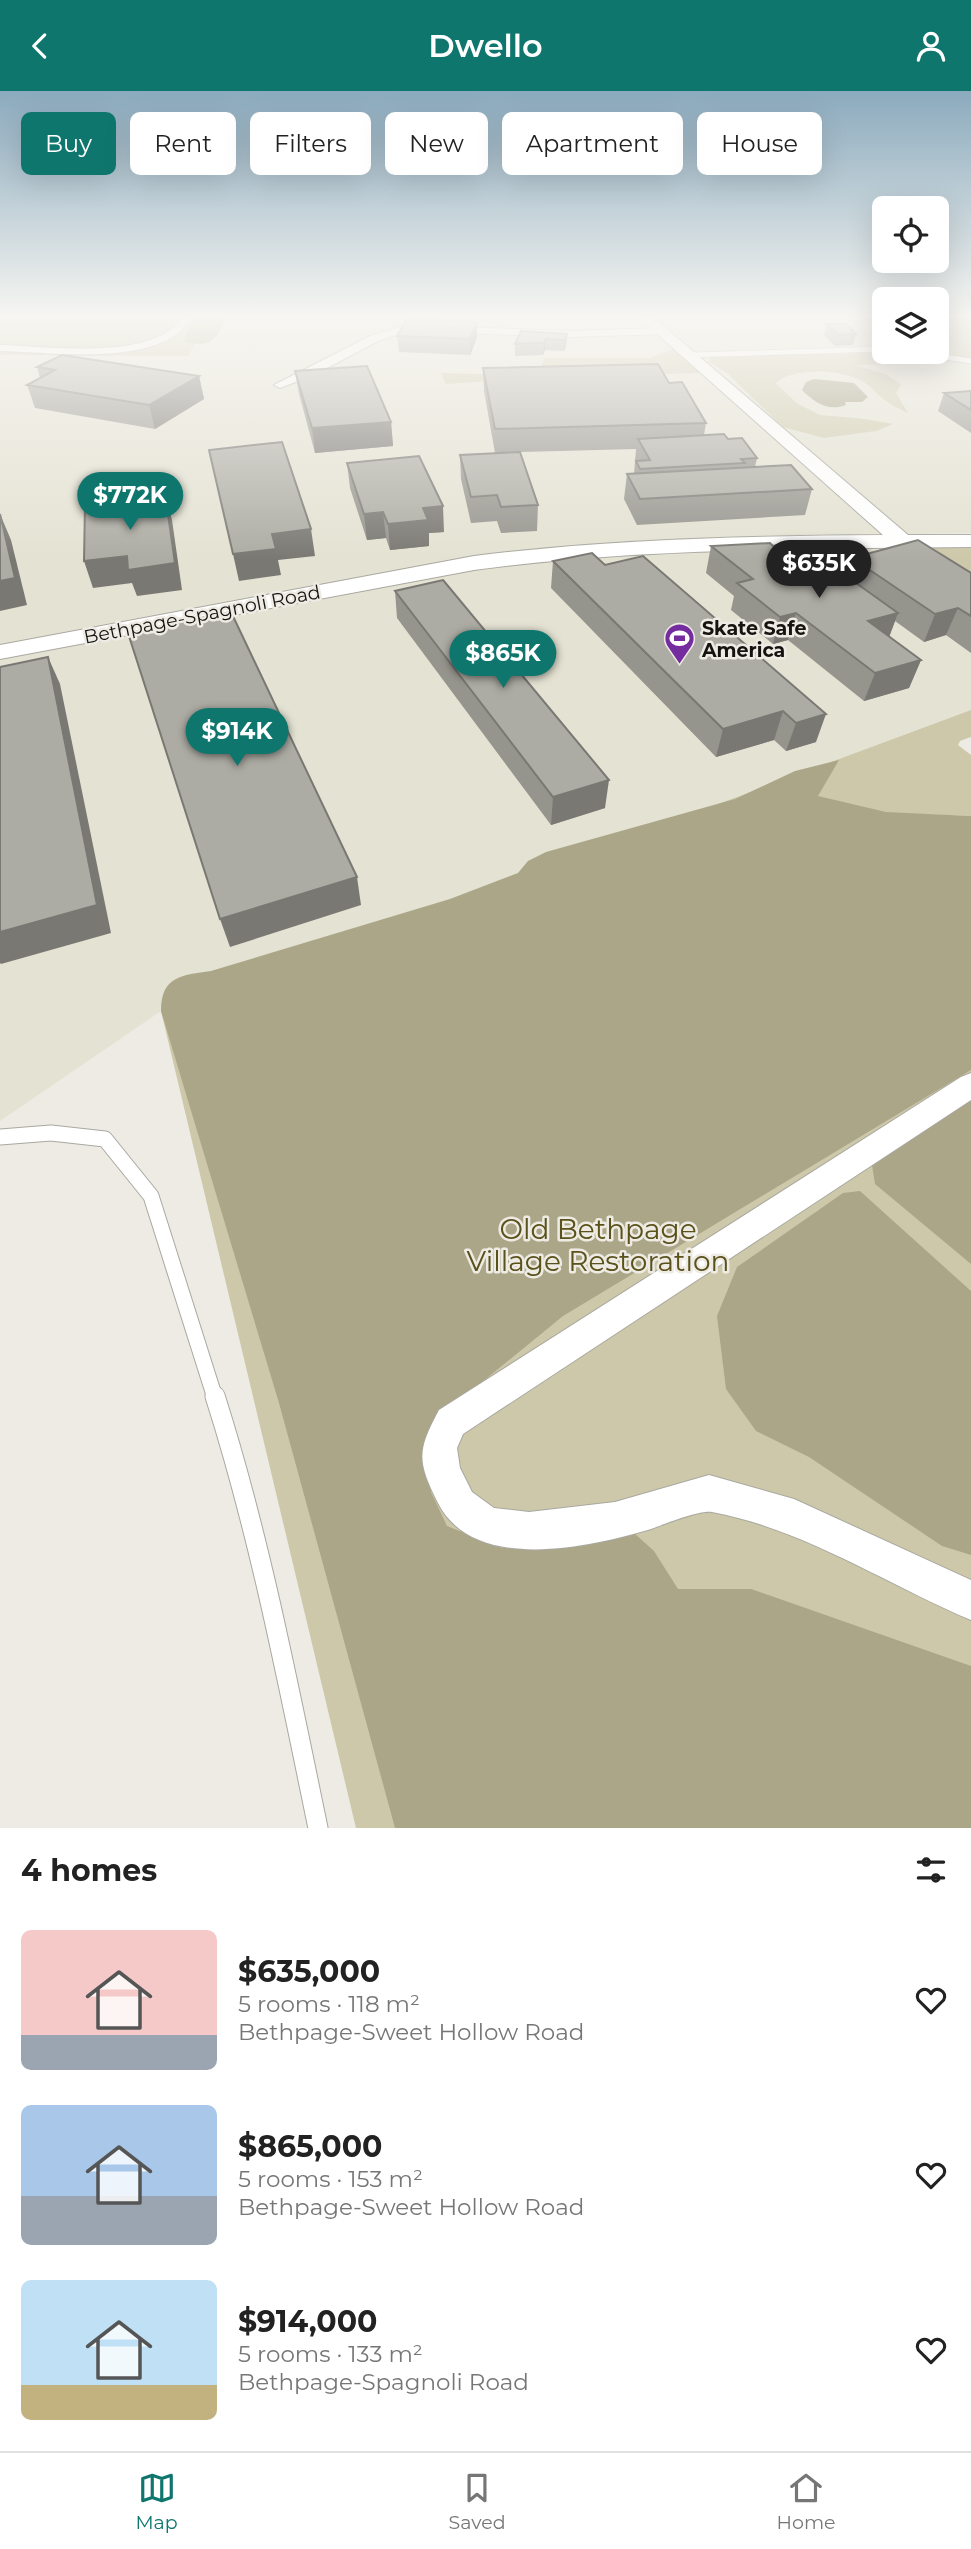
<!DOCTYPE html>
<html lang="en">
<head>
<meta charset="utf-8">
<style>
  body { margin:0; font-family:Montserrat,sans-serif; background:#f2f2f2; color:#222; height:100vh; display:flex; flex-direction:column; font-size:26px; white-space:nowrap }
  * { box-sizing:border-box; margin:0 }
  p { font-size:23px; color:#767676 }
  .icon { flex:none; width:38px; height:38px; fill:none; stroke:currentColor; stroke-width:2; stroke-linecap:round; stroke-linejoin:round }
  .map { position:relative; height:1737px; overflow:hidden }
  .side { display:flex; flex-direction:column; background:#fff; flex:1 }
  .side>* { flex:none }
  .guide { position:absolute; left:21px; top:21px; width:929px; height:63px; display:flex; gap:14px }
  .controls { position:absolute; left:872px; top:105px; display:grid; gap:14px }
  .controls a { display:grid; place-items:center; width:77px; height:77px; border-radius:10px; background:#fff; box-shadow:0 7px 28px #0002; font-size:35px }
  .price { position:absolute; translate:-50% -60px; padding:0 16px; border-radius:24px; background:#0f766e; color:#fff; font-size:23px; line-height:46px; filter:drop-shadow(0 2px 4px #0008) }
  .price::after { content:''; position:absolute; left:50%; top:42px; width:21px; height:16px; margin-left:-10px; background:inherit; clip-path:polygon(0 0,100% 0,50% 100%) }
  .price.current { background:#222; color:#fff }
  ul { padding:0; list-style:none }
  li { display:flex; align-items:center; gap:21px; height:175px; padding:0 21px }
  li span { display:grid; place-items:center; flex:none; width:196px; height:140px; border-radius:10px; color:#555 }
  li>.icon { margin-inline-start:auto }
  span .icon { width:84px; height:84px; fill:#fffc; stroke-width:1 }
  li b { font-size:30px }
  h2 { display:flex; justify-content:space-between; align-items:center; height:84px; padding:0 21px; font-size:30px }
  .chip { padding:0 24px; border-radius:10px; background:#fff; box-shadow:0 7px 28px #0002; font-size:24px; line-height:63px }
  .chip.current { background:#0f766e; color:#fff }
  header { display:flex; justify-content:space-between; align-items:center; height:91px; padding:0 21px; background:#0f766e; color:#fff; font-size:32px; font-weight:600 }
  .dock { display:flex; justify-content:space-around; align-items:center; height:98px; border-top:2px solid #e0e0e0; background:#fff; font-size:19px; color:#767676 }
  .dock a { display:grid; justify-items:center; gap:4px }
  .dock .current { color:#0f766e }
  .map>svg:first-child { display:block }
  .built { fill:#e4e2d2 }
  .green { fill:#cdc8a9 }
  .forest { fill:#aba687 }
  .water { fill:#a09b7d }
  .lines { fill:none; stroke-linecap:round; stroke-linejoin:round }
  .lane-far2-casing { stroke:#a9a8a0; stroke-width:6 }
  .lane-far1-casing { stroke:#a9a8a0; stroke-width:17 }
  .lane-casing { stroke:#a9a8a0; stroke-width:21 }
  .street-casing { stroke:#a9a8a0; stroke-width:2 }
  .secondary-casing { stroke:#a9a8a0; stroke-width:2 }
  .lane-far2 { stroke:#fff; stroke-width:5 }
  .lane-far1 { stroke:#fff; stroke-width:15 }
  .lane { stroke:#fff; stroke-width:19 }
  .street { fill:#fff; fill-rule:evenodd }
  .secondary { fill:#fff; fill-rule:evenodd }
  .wall { fill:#95948d }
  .shaded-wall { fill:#797873 }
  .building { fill:#adaca4; stroke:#797873; stroke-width:2 }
  .labels { text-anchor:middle; stroke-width:5; stroke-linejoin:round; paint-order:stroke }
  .far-street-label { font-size:19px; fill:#141310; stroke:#edebe3 }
  .far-poi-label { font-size:19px; font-weight:bold; fill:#141310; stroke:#edebe3; text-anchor:start }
  .near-park-label { font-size:28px; fill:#5a511b; stroke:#edebe3 }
</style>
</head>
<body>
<header><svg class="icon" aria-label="back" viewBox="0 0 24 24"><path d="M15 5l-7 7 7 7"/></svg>Dwello<svg class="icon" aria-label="person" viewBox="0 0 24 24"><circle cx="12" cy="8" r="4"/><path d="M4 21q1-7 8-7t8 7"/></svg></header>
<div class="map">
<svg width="971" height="1737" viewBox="0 0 971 1737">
  <rect width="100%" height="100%" fill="#edebe3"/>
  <!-- built -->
  <polygon class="built" points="0,226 884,226 884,261 936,261 936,226 971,226 971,442 909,443 971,484 971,619 161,920 0,1030"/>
  <!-- green -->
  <g class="green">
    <polygon points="0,226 210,226 188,265 0,264"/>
    <polygon points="936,226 971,226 971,268 924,261 936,261"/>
    <polygon points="673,258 680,261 701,282 544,286 446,293 441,282 539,285 544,267 650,267"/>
    <path d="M 893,261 L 957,271 L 856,274 L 887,284 L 901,293 L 896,302 L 908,322 C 898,317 888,313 880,305 C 874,300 870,294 863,291 C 842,278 795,276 775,292 L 798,313 L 820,324 L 865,328 L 893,333 L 876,340 L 824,347 L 783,336 L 727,282 L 709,271 L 710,266 Z"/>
    <polygon points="929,455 971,455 971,484"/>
    <polygon points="971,619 971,646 960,650 958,654 971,664 971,725 918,723 971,738 971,1737 356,1737 161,920"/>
  </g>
  <!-- forest -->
  <g class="forest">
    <path d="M 194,226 L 226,226 C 216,251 210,256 183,251 Z"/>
    <path d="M 839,669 L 818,705 L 886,721 L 971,725 L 971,979 L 563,1225 L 437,1328 L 427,1374 L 431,1401 L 447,1435 L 502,1457 L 552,1456 L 634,1442 L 654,1460 L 678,1498 L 751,1498 L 971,1575 L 971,1737 L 395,1737 L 279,1312 L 161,920 C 161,885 182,884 211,880 L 450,808 L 518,782 L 528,770 L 546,761 L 735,708 L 795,680 Z"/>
    <polygon points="971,1007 971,1173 875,1093 872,1074"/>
    <polygon points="860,1100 971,1200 971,1464 942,1455 809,1366 756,1340 726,1298 717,1225 737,1176 843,1102"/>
  </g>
  <!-- water -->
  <path class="water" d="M 814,288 L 854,292 L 868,306 L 862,311 L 845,311 L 846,314 C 828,321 814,311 802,299 L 806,291 Z"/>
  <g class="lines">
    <defs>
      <g id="lane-far2">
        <polyline points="911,261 971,270"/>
        <polyline points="691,264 884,258"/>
      </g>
      <polyline id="lane-far1" points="0,1046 51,1042 105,1048 151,1105 215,1307"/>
      <path id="lane" d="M 215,1305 C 260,1446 288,1593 318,1737"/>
      <g id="street">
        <path d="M 182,226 L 192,226 C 163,278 52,261 0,260 L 0,254 C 45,255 156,271 182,226 Z"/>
        <polygon points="407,234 570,240 663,237 668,240 663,243 570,246 407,240 378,250 316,283 280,297 274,294 370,245"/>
        <path d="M 971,982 L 971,1009 L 463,1343 L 457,1357 L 460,1377 L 472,1401 L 494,1417 L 529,1421 L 615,1411 L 709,1384 L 794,1408 L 971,1489 L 971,1529 C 886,1493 804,1438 712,1421 C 699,1419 665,1433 651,1438 C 590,1456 474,1483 438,1412 C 417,1370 417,1360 439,1319 L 961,986 Z"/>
      </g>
      <path id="secondary" d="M 638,226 L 653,226 L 908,444 L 971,444 L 971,456 C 805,458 639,457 474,479 L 0,568 L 0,554 L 474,465 C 610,448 746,445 883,444 Z"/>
    </defs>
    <!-- lane-far2 casing -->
    <use href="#lane-far2" class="lane-far2-casing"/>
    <!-- lane-far1 casing -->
    <use href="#lane-far1" class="lane-far1-casing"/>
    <!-- lane casing -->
    <use href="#lane" class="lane-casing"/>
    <!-- street casing -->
    <use href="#street" class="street-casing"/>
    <!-- secondary casing -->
    <use href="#secondary" class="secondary-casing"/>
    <!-- lane-far2 -->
    <use href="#lane-far2" class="lane-far2"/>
    <!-- lane-far1 -->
    <use href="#lane-far1" class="lane-far1"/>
    <!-- lane -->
    <use href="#lane" class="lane"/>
    <!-- street -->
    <use href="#street" class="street"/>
    <!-- secondary -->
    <use href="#secondary" class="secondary"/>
  </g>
  <!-- wall -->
  <g class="wall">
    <polygon points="477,231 477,247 470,264 399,261 397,245"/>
    <polygon points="827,233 856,243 853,254 835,255 824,244"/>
    <polygon points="567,243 566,254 564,260 545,259 543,264 515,265 515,253"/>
    <polygon points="37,276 199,285 204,308 155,338 35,317 27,294 40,287"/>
    <polygon points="483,277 669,292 706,332 704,344 728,348 757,367 755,376 812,398 805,424 637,434 624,408 627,383 634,383 636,358 520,361 538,414 537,440 501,442 497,430 471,432 461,388 460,364 495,362 484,300"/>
    <polygon points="295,280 391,331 393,355 315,362 299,303"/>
    <polygon points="971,300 971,342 938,320 944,302"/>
    <polygon points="347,372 444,441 429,442 429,455 390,459 386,447 367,449 350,397"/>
    <polygon points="711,455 788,455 846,485 852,467 971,482 971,562 946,544 924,551 895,530 889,546 921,569 909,597 864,610 788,549 773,553 731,519 734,505 706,482"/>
    <polygon points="643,465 816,651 786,660 774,649 716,666 551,497 553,470 605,474"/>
    <polygon points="395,500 605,717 551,734 397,527"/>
  </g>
  <!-- shaded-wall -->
  <g class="shaded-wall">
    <polygon points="477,231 477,247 470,264 470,248"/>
    <polygon points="567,243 566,254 564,260 565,249"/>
    <polygon points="546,248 545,259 543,264 544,252"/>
    <polygon points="199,285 204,308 155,338 149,314"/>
    <polygon points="391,331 393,355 315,362 312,337"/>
    <polygon points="165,403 172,429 182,499 137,505 132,492 93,497 84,470 127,465"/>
    <polygon points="443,415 444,441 429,442 429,455 390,459 388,433 423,417"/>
    <polygon points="383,421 386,447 367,449 364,423"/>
    <polygon points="0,423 11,449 27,514 0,520"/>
    <polygon points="311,438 315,465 278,469 281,484 239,490 233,463 272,443"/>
    <polygon points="958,517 946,544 924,551 935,523"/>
    <polygon points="796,522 788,549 773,553 780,526"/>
    <polygon points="898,522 888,549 868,530"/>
    <polygon points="48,566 60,593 111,842 1,873 0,872 0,841"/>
    <polygon points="921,569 909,597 864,610 875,582"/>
    <polygon points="783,620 774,649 716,666 723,638"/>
    <polygon points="826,623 816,651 786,660 796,632"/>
    <polygon points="609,689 605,717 551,734 553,706"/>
    <polygon points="357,786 361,814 230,856 220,828"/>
  </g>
  <!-- building -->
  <g class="building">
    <polygon points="407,228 477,231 470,248 397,245"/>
    <polygon points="827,233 846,233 856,243 838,244"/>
    <polygon points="521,240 567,243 565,249 546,248 544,252 515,253"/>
    <polygon points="62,264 199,285 149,314 27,294 55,279 37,276"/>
    <polygon points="658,273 669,292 682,291 706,332 495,338 483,277"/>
    <polygon points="367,275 391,331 312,337 295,280"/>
    <polygon points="971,300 971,319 944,302"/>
    <polygon points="724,343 728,348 742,347 757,367 741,368 745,372 640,378 636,370 650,369 638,348"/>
    <polygon points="282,351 311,438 272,443 276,458 233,463 209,359"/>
    <polygon points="520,361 538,414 501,416 497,404 471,406 460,364"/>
    <polygon points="419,365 443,415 423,417 428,429 388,433 383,421 364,423 347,372"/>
    <polygon points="791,374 812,398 640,408 627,383"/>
    <polygon points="165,403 175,472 128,479 127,465 84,470 85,413"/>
    <polygon points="0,423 15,487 0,490"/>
    <polygon points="918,449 971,482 971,525 958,517 935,523 852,467"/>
    <polygon points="770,452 773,455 785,452 788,455 800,452 898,522 868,530 921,569 875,582 796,522 780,526 737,492 753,488 711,455"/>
    <polygon points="592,462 605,474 643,465 826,623 796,632 783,620 723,638 553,470"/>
    <polygon points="443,489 609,689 553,706 395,500"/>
    <polygon points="231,521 357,786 220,828 128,542"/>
    <polygon points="48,566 97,814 0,841 0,576"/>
  </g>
  <!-- sky -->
  <linearGradient id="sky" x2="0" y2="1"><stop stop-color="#8baabd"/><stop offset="0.48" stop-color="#f7f6f2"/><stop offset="1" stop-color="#f7f6f2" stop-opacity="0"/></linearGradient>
  <rect width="971" height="469" fill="url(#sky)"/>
  <!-- icons -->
  <defs>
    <symbol id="stadium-pin" viewBox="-11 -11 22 30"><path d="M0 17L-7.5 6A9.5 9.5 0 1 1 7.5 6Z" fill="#742c9f" stroke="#edebe3"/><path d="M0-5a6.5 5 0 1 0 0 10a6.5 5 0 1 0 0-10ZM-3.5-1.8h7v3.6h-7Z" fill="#fff"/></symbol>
  </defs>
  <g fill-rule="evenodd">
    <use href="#stadium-pin" x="662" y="530" width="35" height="47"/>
  </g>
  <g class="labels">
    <!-- far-street labels -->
    <g class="far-street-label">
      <text transform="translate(202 523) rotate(-11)" y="7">Bethpage-Spagnoli Road</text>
    </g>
    <!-- far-poi labels -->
    <g class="far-poi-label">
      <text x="702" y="544">Skate Safe<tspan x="702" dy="22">America</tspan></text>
    </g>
    <!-- near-park labels -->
    <g class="near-park-label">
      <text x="598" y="1148">Old Bethpage<tspan x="598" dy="32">Village Restoration</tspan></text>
    </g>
  </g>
</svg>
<div class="controls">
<a><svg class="icon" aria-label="locate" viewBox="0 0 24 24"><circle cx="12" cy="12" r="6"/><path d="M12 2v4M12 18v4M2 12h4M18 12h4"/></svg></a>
<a><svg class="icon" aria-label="layers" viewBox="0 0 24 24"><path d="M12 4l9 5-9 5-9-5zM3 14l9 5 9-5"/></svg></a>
</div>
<b class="price" style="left:130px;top:441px">$772K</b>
<b class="price current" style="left:819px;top:509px">$635K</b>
<b class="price" style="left:503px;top:599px">$865K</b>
<b class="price" style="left:237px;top:677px">$914K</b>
<div class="guide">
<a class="chip current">Buy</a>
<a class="chip">Rent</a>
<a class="chip">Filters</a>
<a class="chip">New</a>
<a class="chip">Apartment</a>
<a class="chip">House</a>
</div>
</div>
<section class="side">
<h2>4 homes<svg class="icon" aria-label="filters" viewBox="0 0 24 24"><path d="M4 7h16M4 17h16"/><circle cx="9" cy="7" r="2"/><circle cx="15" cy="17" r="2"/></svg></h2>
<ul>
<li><span style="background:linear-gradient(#f6c9c9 75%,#9aa5b1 0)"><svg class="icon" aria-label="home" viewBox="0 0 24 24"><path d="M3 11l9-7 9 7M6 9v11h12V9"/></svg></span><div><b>$635,000</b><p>5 rooms · 118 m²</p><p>Bethpage-Sweet Hollow Road</p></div><svg class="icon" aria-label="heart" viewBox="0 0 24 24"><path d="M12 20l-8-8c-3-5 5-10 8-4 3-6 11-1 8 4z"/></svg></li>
<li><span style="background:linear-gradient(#a9c7e8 65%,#9aa5b1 0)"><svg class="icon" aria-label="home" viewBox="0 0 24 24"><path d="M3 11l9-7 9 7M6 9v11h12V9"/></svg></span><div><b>$865,000</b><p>5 rooms · 153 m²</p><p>Bethpage-Sweet Hollow Road</p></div><svg class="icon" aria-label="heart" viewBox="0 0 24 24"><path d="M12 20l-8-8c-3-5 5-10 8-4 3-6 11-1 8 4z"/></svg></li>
<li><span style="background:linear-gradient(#bfe0f5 75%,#c2b280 0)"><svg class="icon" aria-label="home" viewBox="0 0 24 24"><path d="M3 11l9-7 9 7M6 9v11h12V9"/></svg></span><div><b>$914,000</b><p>5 rooms · 133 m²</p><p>Bethpage-Spagnoli Road</p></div><svg class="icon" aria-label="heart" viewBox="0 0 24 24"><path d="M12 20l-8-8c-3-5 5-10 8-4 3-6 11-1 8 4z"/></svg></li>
</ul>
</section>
<nav class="dock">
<a class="current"><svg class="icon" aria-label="map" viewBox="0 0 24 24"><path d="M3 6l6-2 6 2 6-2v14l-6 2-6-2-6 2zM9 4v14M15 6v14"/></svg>Map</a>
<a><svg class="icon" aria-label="saved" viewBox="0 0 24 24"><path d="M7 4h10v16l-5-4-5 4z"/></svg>Saved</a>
<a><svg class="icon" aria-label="home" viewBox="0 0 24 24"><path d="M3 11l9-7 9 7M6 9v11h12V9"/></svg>Home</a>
</nav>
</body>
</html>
